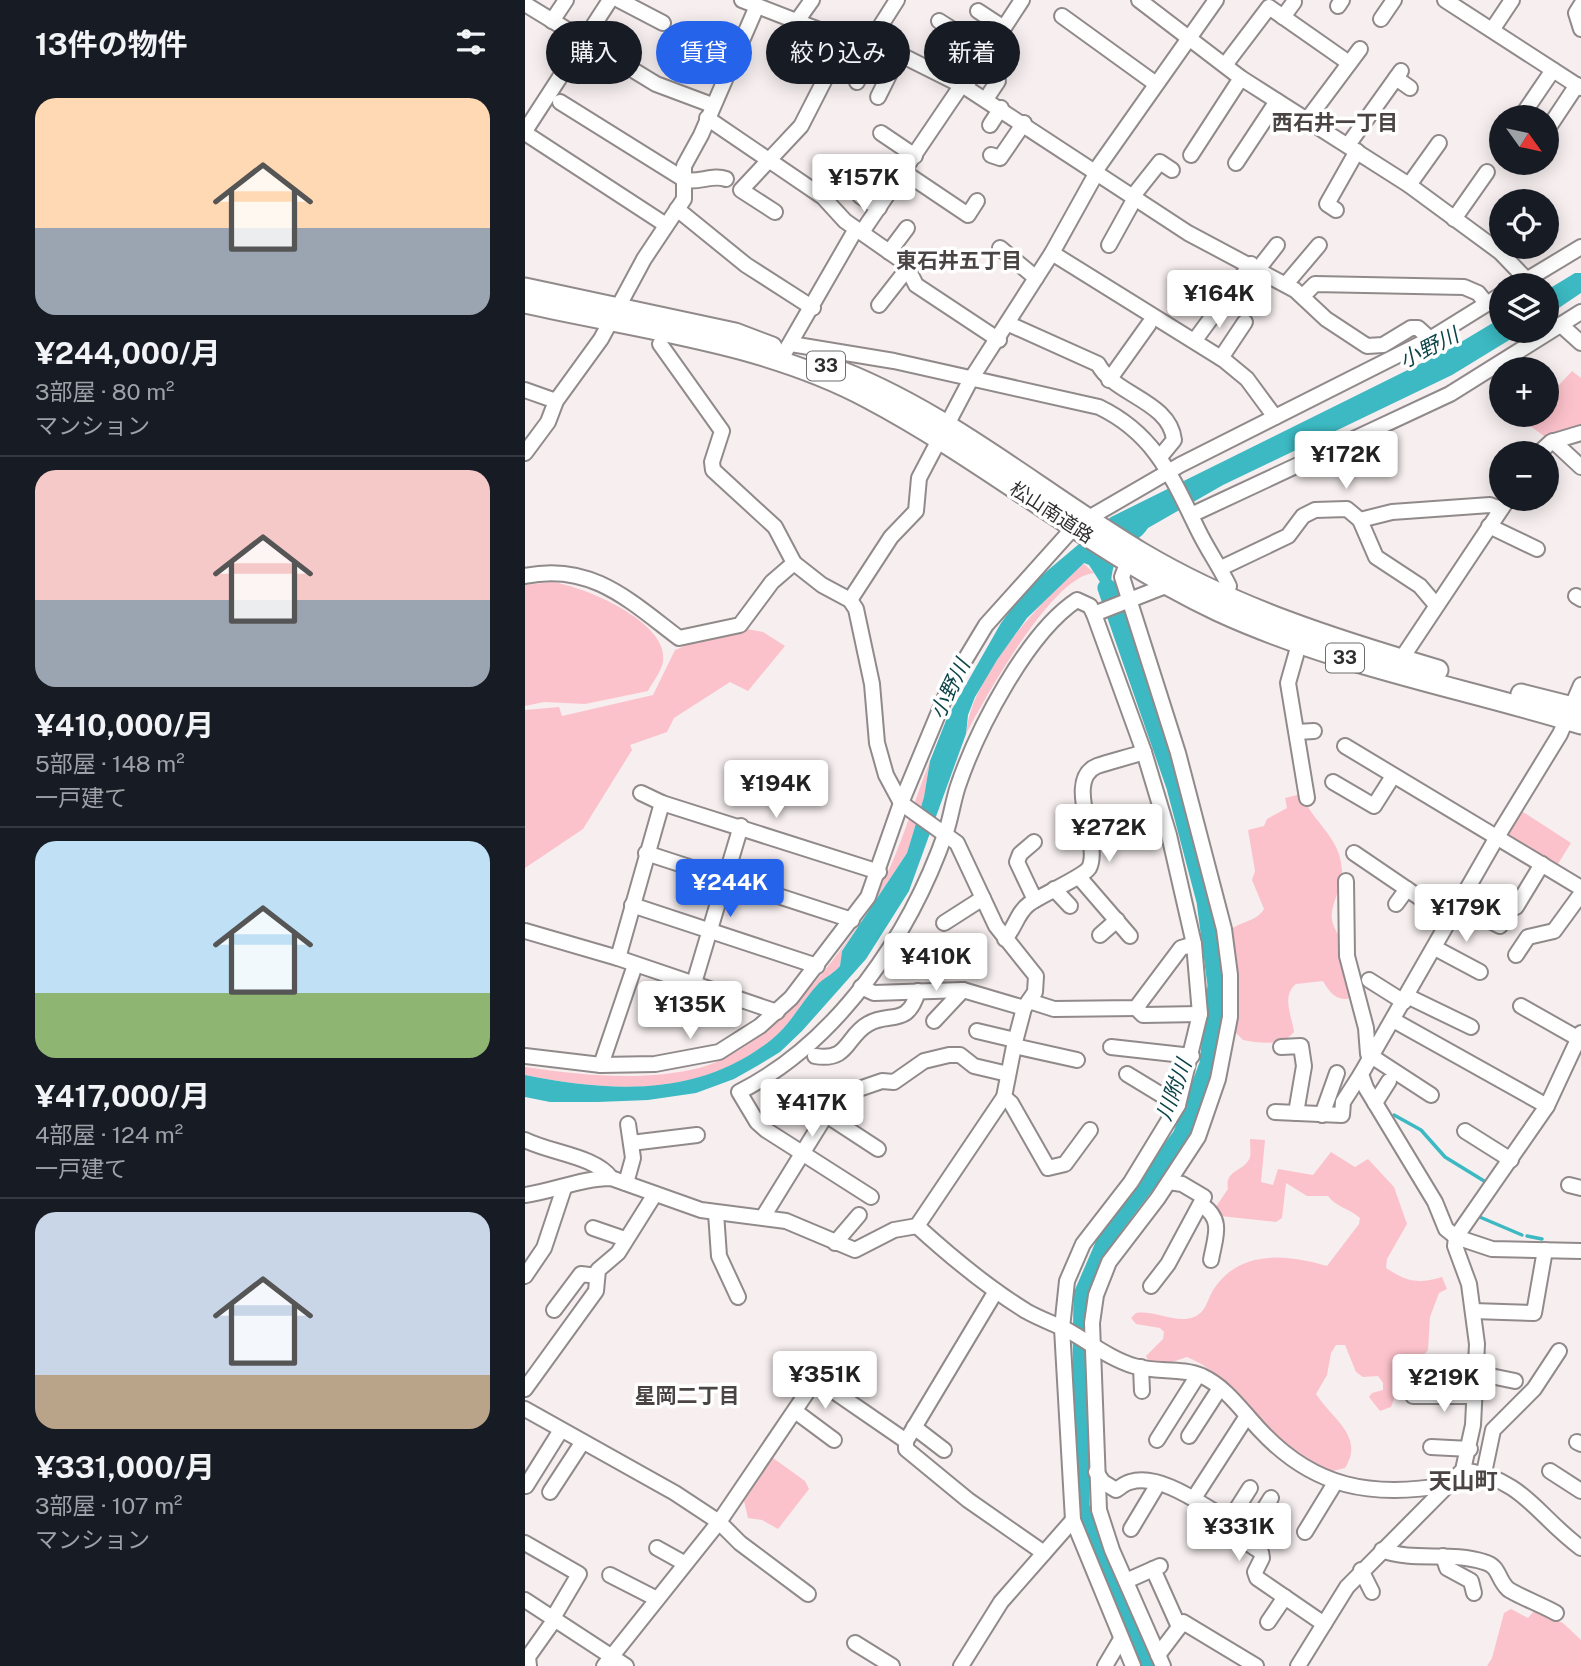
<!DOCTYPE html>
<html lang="ja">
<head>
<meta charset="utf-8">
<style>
  body { margin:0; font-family:"Public Sans","Noto Sans JP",sans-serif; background:#20242c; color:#f1f3f6; height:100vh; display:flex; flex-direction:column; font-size:26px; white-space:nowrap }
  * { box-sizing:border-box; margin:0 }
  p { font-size:23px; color:#9ea1a6 }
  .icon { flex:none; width:38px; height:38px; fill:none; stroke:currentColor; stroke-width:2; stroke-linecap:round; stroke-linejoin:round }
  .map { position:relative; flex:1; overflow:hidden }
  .sheet { display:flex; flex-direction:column; background:#171b24; width:525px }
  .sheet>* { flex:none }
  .guide { position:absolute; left:21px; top:21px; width:665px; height:63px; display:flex; gap:14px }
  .needle { width:46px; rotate:123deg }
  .fabs { position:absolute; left:964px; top:105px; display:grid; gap:14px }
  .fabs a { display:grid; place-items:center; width:70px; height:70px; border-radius:50%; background:#171b24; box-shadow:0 4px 18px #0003; font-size:35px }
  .price { position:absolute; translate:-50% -60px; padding:0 16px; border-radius:7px; background:#fff; color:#222; font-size:23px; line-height:46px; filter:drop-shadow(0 2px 4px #0008) }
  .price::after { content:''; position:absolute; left:50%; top:42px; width:21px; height:16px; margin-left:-10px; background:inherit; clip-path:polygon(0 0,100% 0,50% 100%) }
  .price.on { background:#2563eb; color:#fff }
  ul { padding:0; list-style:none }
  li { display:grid; align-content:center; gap:14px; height:371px; padding:0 35px }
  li+li { border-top:2px solid #363941 }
  li span { display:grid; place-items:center; height:217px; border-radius:21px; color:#555 }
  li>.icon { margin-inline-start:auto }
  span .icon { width:126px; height:126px; fill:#fffc; stroke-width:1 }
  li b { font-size:30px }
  h2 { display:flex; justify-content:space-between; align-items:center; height:84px; padding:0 35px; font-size:30px }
  .pill { padding:0 24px; border-radius:32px; background:#171b24; box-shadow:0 4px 18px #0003; font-size:24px; line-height:63px }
  .pill.on { background:#2563eb; color:#fff }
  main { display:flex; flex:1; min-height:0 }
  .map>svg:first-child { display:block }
  .green { fill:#fcc2cb }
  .water { fill:#3cb9c2 }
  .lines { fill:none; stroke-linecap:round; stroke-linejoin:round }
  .stream { stroke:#3cb9c2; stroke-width:3.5 }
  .river { stroke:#3cb9c2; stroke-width:19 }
  .minor-casing { stroke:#918a8b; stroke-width:18 }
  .highway-casing { stroke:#918a8b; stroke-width:23 }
  .minor { stroke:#fff; stroke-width:14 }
  .highway { stroke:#fff; stroke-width:19 }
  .labels { text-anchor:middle; stroke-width:7; stroke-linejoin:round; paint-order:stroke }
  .shield { fill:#fff; stroke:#6f6d6d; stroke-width:2 }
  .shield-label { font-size:18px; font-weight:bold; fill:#312e2f }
  .street-label { font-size:19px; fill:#312e2f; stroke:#fff }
  .neighbourhood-label { font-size:21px; font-weight:bold; fill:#4b4445; stroke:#fff }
  .water-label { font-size:21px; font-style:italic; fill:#0c4448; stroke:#fff }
  .quarter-label { font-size:23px; font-weight:bold; fill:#4b4445; stroke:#fff }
</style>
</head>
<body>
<main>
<section class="sheet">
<h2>13件の物件<svg class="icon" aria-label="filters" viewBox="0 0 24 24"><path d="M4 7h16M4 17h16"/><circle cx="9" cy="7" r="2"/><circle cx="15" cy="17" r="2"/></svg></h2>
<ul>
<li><span style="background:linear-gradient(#ffd9b3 60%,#9aa5b1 0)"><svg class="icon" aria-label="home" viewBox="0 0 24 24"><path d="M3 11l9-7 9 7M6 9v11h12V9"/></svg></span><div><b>¥244,000/月</b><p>3部屋 · 80 m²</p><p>マンション</p></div></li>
<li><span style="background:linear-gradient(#f6c9c9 60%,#9aa5b1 0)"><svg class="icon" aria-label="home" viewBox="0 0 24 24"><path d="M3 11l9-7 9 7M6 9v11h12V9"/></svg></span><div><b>¥410,000/月</b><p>5部屋 · 148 m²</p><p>一戸建て</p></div></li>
<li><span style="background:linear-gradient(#bfe0f5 70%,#8fb573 0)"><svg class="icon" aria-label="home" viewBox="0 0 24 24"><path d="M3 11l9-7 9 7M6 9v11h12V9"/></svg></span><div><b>¥417,000/月</b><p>4部屋 · 124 m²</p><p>一戸建て</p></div></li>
<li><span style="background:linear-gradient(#c9d6e8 75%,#b9a48a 0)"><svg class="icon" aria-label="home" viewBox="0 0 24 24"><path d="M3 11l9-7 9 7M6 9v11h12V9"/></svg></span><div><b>¥331,000/月</b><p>3部屋 · 107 m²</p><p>マンション</p></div></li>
</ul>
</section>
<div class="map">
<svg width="1056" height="1666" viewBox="0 0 1056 1666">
  <rect width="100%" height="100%" fill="#f6eeef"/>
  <!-- green -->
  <g class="green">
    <polygon points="1047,371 1056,378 1056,429 1023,439 1000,422 1007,415 1022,415 1022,398"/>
    <path d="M 558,563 L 569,573 C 527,576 459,699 441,734 C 447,673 514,604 558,563 Z"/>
    <path d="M 27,582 C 58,586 145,622 138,662 C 136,672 127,683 123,691 L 60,704 L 19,702 L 0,706 L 0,585 Z"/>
    <polygon points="222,629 238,632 260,646 223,691 205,682 149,718 142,732 105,745 107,750 58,829 0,868 0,710 34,707 37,716 128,695 150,650 179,638"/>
    <path d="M 405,761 L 399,797 L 382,853 L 317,950 L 315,966 C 309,973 301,977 295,983 C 277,1000 266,1024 246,1040 C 174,1098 86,1092 0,1075 L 0,1067 C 57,1075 117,1082 174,1068 C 251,1048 335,935 366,865 C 381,831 391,796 405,761 Z"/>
    <path d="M 776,794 C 788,823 815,836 817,870 C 818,886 809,897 807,912 C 805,925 813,932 817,943 C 820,955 813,965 820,975 L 819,981 L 827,987 L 826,998 C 812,1002 804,992 798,981 L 771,984 C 756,996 767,1016 769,1032 C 757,1047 734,1043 718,1040 L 710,1032 L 702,934 C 711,921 731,923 739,909 L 727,880 L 730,871 L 723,830 L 739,826 L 742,819 L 762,808 L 760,798 Z"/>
    <polygon points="995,810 1046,843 1031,867 979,834"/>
    <path d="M 725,1139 L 740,1140 L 736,1182 L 748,1185 L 753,1169 L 788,1175 L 806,1152 L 830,1167 L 843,1159 L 869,1187 L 882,1224 L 862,1259 L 861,1268 C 882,1282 893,1284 917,1277 L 922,1289 L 914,1293 L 905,1317 L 903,1350 L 876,1380 L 866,1407 L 855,1411 L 844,1397 L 847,1393 L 858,1390 L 858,1383 L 853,1376 L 838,1377 L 831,1372 L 820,1345 L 811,1345 L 806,1353 L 802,1375 L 791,1394 C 807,1419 840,1436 820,1468 L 804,1472 C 790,1462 773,1453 759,1441 C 726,1414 703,1374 662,1357 L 644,1363 L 623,1361 L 621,1356 L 638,1339 L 639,1332 L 635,1328 L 611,1324 L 606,1318 L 611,1313 C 630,1310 651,1324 669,1317 C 681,1312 682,1301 687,1292 C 713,1249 760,1254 802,1266 L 834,1224 L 835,1218 C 824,1208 812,1208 803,1196 L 782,1196 L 761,1183 L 757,1218 L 751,1222 L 695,1216 L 688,1211 L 703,1189 C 699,1169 720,1172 725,1157 C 726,1153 725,1144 725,1139 Z"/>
    <polygon points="248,1458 280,1481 284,1489 253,1529 237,1520 223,1518 219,1501"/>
    <polygon points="986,1609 1003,1618 1010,1610 1038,1623 1056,1640 1056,1666 962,1666 967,1658 979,1613"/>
  </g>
  <!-- water -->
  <g class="water">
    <polygon points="1050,273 1056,273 1056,293 1022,316 1022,290"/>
    <path d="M 976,318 L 976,331 L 999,331 L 927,375 L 698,485 L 623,528 C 616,539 606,542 598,551 C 585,565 586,580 586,599 L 564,565 L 559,563 L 502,618 L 472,660 L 450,697 L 443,715 L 441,734 L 384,891 L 341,959 L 277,1031 L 255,1052 L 232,1066 L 209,1079 L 171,1093 L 123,1100 L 73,1102 L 25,1102 L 0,1097 L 0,1075 C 86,1092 173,1098 246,1040 C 266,1024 277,1001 294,983 C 301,977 309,973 315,966 L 317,951 L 382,853 L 399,797 L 405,761 L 422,718 L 476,623 L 503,587 L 586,517 L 921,351 Z"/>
  </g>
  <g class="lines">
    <!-- stream -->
    <g class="stream">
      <polyline points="869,1115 896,1130 920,1157 964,1184"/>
      <polyline points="950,1215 997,1235"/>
      <polyline points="1002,1236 1017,1239"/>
    </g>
    <!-- river -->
    <polyline class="river" points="582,588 651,787 681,901 692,985 684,1064 657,1136 587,1228 558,1295 555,1507 623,1666"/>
    <defs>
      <g id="minor">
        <polyline points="94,0 138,23"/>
        <polyline points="217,0 320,40 378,56 440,87 663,233 770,290 801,319 842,346 858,345 886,328 893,328 905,339"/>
        <polyline points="614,0 716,78 884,185 975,252 1002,280"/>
        <polyline points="920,0 1056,88"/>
        <polyline points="0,4 131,84 187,105"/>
        <polyline points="1056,5 1051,13 1056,29"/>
        <polyline points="813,6 817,0"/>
        <polyline points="453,11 479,28"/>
        <polyline points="537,16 631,84"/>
        <polyline points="758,17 769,2"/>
        <polyline points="856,19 869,0"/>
        <polyline points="27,21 41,0"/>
        <polyline points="272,21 287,0"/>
        <polyline points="414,21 463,52"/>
        <polyline points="967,30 987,0"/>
        <polyline points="700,65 744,7 824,63"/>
        <polyline points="871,78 885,88"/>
        <polyline points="332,82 351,33 372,0"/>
        <polyline points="440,87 497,0"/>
        <polyline points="353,97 374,55"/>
        <polyline points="461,99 473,81"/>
        <path d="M 35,102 L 160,180 C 174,183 188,174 201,179"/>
        <polyline points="996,117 1028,70"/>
        <polyline points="182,118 298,197 320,221 380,263 391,285 474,340"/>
        <polyline points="782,120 835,49"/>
        <polyline points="465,125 476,108"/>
        <polyline points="1022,130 1052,85"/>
        <polyline points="0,131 85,0"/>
        <polyline points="0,133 141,225"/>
        <polyline points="356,133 390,156"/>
        <polyline points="823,145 876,71"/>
        <polyline points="975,149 976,147"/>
        <polyline points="466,155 475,158 499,123"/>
        <polyline points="666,155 716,78"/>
        <polyline points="711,163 752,101"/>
        <polyline points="571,170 691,0"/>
        <polyline points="379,172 443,215 452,201"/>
        <polyline points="884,185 914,143"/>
        <polyline points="335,196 354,208"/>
        <polyline points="608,196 635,162 647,170"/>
        <polyline points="152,209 221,265 288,308"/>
        <polyline points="811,210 802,204 832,151"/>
        <polyline points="250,212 216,190 276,126 320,40"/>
        <polyline points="929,219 962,172"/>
        <polyline points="584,245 610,198"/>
        <polyline points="475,248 511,278"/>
        <polyline points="364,252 382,228"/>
        <polyline points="527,253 699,360 722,379 750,417"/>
        <polyline points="734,268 752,245"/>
        <polyline points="761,284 794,245"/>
        <polyline points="993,285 1056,247"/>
        <polyline points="778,296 790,284 939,287 953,293 962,304"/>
        <polyline points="354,305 383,268"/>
        <path d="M 484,324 L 573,364 C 589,395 645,401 649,440 L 635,457"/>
        <polyline points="1036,325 1056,343"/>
        <polyline points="670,340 726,264"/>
        <polyline points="135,344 197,431 187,462 188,470 250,527 269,563 297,585 325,600 331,609 347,684 352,743 361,775 376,803 432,843 471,926 511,976 510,992 499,1008 489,1046 479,1097 392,1226"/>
        <path d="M 266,344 L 369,361 L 574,407 C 630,434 647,477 673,530 C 682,549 695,567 704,586 L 699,604"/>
        <polyline points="696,358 720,322"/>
        <polyline points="257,362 260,352 328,234 339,229 436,86"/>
        <polyline points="584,380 624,324"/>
        <polyline points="0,390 31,401"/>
        <polyline points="1028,441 1056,467"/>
        <polyline points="0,453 23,422 31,401 76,339 119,259 159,199 159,166 176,135 232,6"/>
        <polyline points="1014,453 1026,442 1056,433"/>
        <polyline points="666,515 925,394 1056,312"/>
        <polyline points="835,520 867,512 965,505 976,509"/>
        <polyline points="964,526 1012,549"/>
        <polyline points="603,561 597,577 653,753 699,929 705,975 705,1017 693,1079 673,1137 633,1198 584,1262 571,1295 567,1323 574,1510 587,1550 638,1666"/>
        <polyline points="696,568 763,536 778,516 790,510 822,509 835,520 851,557 895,586 911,605"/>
        <path d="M 0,576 C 66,562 105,601 154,638 L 215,625 L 247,582 L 269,563"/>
        <polyline points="1051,596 1056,599"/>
        <polyline points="325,600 366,537 391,511 394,478 446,379 527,253 572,172"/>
        <polyline points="569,614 643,585"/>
        <polyline points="776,637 763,683 782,798"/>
        <polyline points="871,667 983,499"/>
        <polyline points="1056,685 1035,734 972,837 836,1074 841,1088 910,1202 921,1229 931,1237 967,1249 1056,1251"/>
        <polyline points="772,732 789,731"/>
        <polyline points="820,746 1056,888"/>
        <polyline points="808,782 849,806 868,776"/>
        <polyline points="116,793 137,803 354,872"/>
        <polyline points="509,842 495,854 492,862 510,900"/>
        <polyline points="121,853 327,920"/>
        <polyline points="829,853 926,919"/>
        <polyline points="554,877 605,936"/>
        <polyline points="821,881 822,956 841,1028 843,1054 906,1095"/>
        <polyline points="529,889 545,906"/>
        <polyline points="871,904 882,889"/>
        <polyline points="107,905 292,966"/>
        <polyline points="934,905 975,926"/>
        <polyline points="991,907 1017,864"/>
        <polyline points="419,923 458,898"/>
        <polyline points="0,931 93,958 252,1012"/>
        <polyline points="575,935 592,920"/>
        <path d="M 480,939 C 490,928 492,913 504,904 C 516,895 558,877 564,868 C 577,845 538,780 572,766 C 587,761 604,757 619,752"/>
        <polyline points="910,948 955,972"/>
        <polyline points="991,955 1003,937 1029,931 1056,894"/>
        <polyline points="93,958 137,803"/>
        <polyline points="844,980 879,1002"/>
        <polyline points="169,983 216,826"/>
        <polyline points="336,987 349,993 438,990 499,1008"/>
        <polyline points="882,996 946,1027"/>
        <polyline points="504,1001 529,1009 611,1008 656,948 669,944"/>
        <polyline points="996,1006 1054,1039"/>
        <polyline points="611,1008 618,1015 675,1014"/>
        <polyline points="868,1020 1022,1106"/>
        <polyline points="409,1021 438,990"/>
        <polyline points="452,1031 490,1040"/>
        <polyline points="489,1046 552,1060"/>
        <polyline points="586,1047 667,1056"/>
        <polyline points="756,1047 776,1046 779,1066 771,1113"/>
        <polyline points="0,1056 76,1065 130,1064 194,1052 235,1026 266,998 343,897 376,803 426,683 461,625 550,526 655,465 905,339 976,295"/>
        <path d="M 290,1056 C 324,1062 321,1036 343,1024 C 364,1011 383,1028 393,991"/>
        <polyline points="76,1065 110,965"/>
        <polyline points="602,1074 653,1105"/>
        <polyline points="328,1091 357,1081 369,1082 399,1061 424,1055 435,1055 449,1066 483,1074"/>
        <polyline points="479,1097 486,1103 523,1168 540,1164 565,1130"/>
        <polyline points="850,1103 864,1081"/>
        <polyline points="750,1112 817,1115 818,1102 836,1074"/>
        <polyline points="797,1115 812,1073"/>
        <polyline points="940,1131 986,1160"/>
        <path d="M 0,1140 C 26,1153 70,1156 86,1178"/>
        <polyline points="106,1143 172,1135"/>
        <polyline points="101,1183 108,1158 103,1124"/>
        <polyline points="1044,1185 1056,1188"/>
        <path d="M 0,1195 C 29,1191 57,1178 86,1178 L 176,1210 L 261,1221 L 330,1250 L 369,1230 L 392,1226 C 426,1257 462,1287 501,1311 C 515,1319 530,1324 544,1331 C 565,1343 586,1359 609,1366 C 631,1373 656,1367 677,1376 C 701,1387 717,1411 735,1430 C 789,1488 846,1498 923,1485"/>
        <path d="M 346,1197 L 241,1130 L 232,1122 L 214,1092 C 313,1042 385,935 421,832 C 426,817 428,801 433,786 C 452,730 502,633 552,600 L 565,606 L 569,614 L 619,752 L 644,835 L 669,944 L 675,1014 L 653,1105 L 606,1182 L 558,1244 L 542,1281 L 537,1328 L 548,1520 L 608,1666"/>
        <path d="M 677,1205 C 699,1220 690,1237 686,1260"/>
        <polyline points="191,1213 194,1256 213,1297"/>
        <polyline points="238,1217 301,1115 353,1149"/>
        <polyline points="68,1228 100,1239"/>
        <polyline points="310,1243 334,1215"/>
        <polyline points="0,1276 19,1248 39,1188"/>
        <polyline points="626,1286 643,1264 679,1197 657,1184 644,1182"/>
        <polyline points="29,1310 56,1274 72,1276"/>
        <polyline points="948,1311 1009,1313 1020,1250"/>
        <polyline points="616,1367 617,1391"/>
        <polyline points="951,1373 990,1381"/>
        <polyline points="0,1389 71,1291 73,1270 93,1253 130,1194"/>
        <polyline points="888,1396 950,1396"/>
        <polyline points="0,1409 150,1493 194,1522 215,1543 283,1594"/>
        <polyline points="270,1411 309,1440"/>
        <polyline points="389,1427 419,1450"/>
        <polyline points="664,1436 695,1388"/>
        <polyline points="632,1440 673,1375"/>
        <polyline points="381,1441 381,1449 443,1500 519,1553"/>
        <polyline points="1052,1442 1056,1444"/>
        <polyline points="906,1447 945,1449"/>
        <path d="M 938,1470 C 1000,1480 1010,1514 1056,1548"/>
        <polyline points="1025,1471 1056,1491"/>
        <path d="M 571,1472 L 578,1482 L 591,1490 C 596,1487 600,1483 605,1482 C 631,1474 666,1497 687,1510 L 687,1520 L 736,1552 L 737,1558 L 730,1572 L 732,1578 L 799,1624"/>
        <polyline points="959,1473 968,1430 1009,1389 1034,1351"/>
        <polyline points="1,1486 36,1430"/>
        <polyline points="25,1492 57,1443"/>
        <polyline points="669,1498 722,1416"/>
        <polyline points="606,1529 633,1484"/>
        <polyline points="699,1529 725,1488"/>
        <polyline points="780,1532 810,1483"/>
        <polyline points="719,1541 746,1498"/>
        <polyline points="0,1543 54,1574 28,1618"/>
        <polyline points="132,1548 159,1563"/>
        <path d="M 857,1550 C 888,1562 926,1551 959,1562 C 975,1566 972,1579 983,1589 C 989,1594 1019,1606 1031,1613"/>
        <polyline points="918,1556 922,1568 946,1581 949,1593"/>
        <polyline points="628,1569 654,1627"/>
        <polyline points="836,1570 847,1592"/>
        <polyline points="85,1575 132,1599"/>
        <polyline points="601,1581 635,1566"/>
        <polyline points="0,1600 101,1666"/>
        <polyline points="743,1622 760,1597"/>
        <polyline points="330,1643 367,1666"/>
        <polyline points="633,1655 658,1622 731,1666"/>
        <polyline points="4,1666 3,1657 30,1619"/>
        <polyline points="79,1666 194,1522 291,1379 381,1441 471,1291"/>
        <polyline points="436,1666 476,1602 548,1520"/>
        <polyline points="580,1666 596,1639"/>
        <polyline points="773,1666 822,1587 938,1470 948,1425 952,1344 944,1284 930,1246 931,1237 1022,1106 1056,1033"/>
      </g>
      <g id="highway">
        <polyline points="0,288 210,333 247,347"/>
        <path d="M 0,303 C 115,329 238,342 343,398 C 464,462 570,553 693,611 C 808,664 935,687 1056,724"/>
        <path d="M 302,366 C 418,408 512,490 617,553 C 710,608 810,640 913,670"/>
        <polyline points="996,694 1056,709"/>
      </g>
    </defs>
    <!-- minor casing -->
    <use href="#minor" class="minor-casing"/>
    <!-- highway casing -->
    <use href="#highway" class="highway-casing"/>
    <!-- minor -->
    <use href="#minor" class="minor"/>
    <!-- highway -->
    <use href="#highway" class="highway"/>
  </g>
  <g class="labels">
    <!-- shield labels -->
    <g class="shield">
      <rect x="282" y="351.5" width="38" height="29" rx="5"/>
      <rect x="801" y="643.5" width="38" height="29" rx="5"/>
    </g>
    <g class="shield-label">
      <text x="301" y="372">33</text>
      <text x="820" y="664">33</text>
    </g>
    <!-- street labels -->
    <g class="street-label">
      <text transform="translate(527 512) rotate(33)" y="7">松山南道路</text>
    </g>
    <!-- neighbourhood labels -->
    <g class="neighbourhood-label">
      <text x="810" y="130">西石井一丁目</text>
      <text x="434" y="268">東石井五丁目</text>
      <text x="162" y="1403">星岡二丁目</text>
    </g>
    <!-- water labels -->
    <g class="water-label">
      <text transform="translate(904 348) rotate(-27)" y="7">小野川</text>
      <text transform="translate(425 689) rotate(-64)" y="7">小野川</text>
      <text transform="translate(649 1090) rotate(-70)" y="7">川附川</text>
    </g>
    <!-- quarter labels -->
    <g class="quarter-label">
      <text x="938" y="1489">天山町</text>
    </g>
  </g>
</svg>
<div class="fabs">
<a><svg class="needle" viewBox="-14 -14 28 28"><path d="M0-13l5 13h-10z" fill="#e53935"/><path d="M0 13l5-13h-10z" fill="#9ea1a6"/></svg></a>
<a><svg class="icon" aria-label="locate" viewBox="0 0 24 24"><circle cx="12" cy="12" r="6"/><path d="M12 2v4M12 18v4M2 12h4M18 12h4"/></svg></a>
<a><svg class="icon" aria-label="layers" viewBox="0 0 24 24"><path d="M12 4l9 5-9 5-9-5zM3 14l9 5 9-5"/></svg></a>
<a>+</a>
<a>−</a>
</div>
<b class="price" style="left:339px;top:214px">¥157K</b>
<b class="price" style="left:694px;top:330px">¥164K</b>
<b class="price" style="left:821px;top:491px">¥172K</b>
<b class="price" style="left:251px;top:820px">¥194K</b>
<b class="price" style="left:584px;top:864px">¥272K</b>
<b class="price on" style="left:205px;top:919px">¥244K</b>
<b class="price" style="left:941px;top:944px">¥179K</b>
<b class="price" style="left:411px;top:993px">¥410K</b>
<b class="price" style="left:165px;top:1041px">¥135K</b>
<b class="price" style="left:287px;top:1139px">¥417K</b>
<b class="price" style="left:300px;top:1411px">¥351K</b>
<b class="price" style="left:919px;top:1414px">¥219K</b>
<b class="price" style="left:714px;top:1563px">¥331K</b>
<div class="guide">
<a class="pill">購入</a>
<a class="pill on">賃貸</a>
<a class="pill">絞り込み</a>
<a class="pill">新着</a>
</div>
</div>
</main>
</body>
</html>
